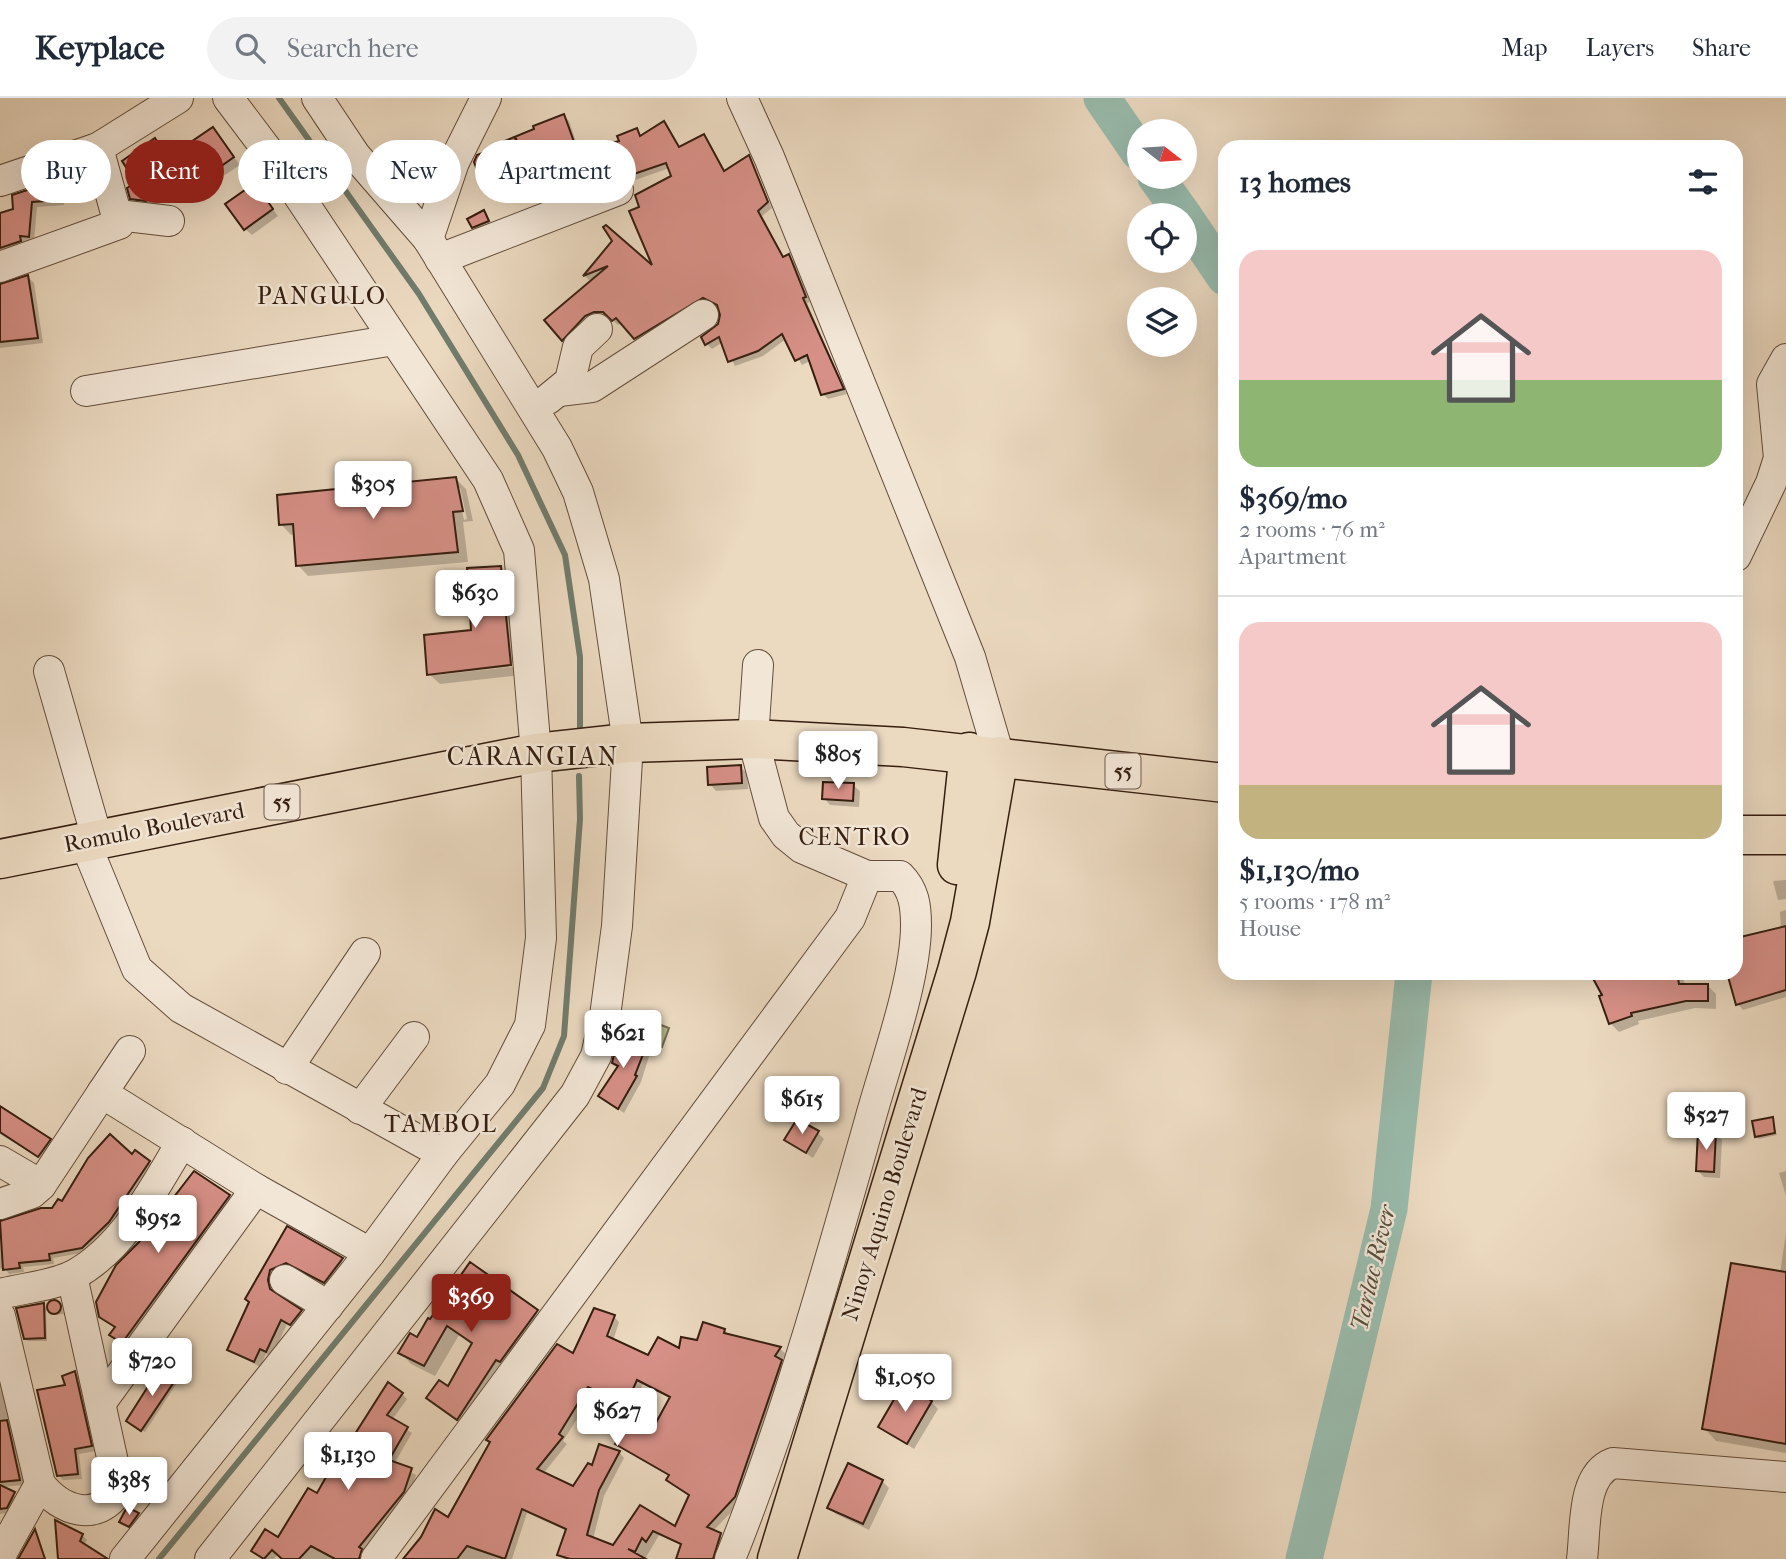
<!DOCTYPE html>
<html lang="en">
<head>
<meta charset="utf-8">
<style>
  body { margin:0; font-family:"IM FELL French Canon",serif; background:#f2f2f3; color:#1f2937; height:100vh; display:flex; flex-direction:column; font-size:26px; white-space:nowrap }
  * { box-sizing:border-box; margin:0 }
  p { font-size:23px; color:#747a83 }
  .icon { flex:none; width:38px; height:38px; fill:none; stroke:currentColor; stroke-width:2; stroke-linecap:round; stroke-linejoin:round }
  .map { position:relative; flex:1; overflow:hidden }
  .drawer { position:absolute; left:1218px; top:42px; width:525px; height:840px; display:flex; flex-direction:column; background:#fff; border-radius:21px; box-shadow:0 7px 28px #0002 }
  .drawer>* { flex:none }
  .guide { position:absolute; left:21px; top:42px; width:665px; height:63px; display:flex; gap:14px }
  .needle { width:46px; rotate:107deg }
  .tools { position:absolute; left:1127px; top:21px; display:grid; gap:14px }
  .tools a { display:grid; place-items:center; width:70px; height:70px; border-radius:50%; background:#fff; box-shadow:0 7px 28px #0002; font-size:35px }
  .price { position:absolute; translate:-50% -60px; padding:0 16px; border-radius:7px; background:#fff; color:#222; font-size:23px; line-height:46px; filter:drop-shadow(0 2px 4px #0008) }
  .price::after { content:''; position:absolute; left:50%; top:42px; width:21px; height:16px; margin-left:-10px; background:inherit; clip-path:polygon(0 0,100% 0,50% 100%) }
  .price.selected { background:#8f2418; color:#fff }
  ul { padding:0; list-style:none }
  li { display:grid; align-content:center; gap:14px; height:371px; padding:0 21px }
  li+li { border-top:2px solid #e0e1e3 }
  li span { display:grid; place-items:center; height:217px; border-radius:21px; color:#555 }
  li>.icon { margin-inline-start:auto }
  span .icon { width:126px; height:126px; fill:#fffc; stroke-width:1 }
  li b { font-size:30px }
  h2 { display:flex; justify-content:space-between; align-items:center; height:84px; padding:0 21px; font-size:30px }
  .pill { padding:0 24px; border-radius:32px; background:#fff; box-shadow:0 7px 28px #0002; font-size:24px; line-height:63px }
  .pill.selected { background:#8f2418; color:#fff }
  header { display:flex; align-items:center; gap:42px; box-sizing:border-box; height:98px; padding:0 35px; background:#fff; border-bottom:2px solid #e0e1e3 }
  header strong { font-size:33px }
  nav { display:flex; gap:38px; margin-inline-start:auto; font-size:24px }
  .search { width:490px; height:63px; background:#f2f2f3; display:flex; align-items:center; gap:18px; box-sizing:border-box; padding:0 24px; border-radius:38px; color:#747a83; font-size:26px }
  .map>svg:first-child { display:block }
  .green { fill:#bcbe8f; stroke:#796e4f; stroke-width:2 }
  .shadow { fill:#0003; fill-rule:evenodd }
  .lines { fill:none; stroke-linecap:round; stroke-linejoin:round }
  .stream { stroke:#717c6d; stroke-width:6 }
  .river { stroke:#99bbac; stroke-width:37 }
  .building { fill:#d79087; stroke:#361e0f; stroke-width:2; fill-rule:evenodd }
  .minor-casing { stroke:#634d3b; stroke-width:32 }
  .major-casing { stroke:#361e0f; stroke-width:41 }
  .highway-casing { stroke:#361e0f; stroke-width:41 }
  .minor { stroke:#f2e6d6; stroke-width:30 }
  .major { stroke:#ebd9c0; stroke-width:38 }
  .highway { stroke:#ebd9c0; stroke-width:38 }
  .labels { text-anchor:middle; stroke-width:5; stroke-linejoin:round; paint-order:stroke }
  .shield { fill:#f2e6d6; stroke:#6e5a4b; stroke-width:2 }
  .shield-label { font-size:21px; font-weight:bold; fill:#361e0f }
  .street-label { font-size:23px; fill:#361e0f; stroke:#f2e6d6 }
  .neighbourhood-label { font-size:24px; letter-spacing:2px; fill:#361e0f; stroke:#f2e6d6 }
  .water-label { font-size:24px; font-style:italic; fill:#544d3e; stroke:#f2e6d6 }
  .quarter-label { font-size:26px; letter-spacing:2px; fill:#361e0f; stroke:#f2e6d6 }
</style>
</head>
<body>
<header>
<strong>Keyplace</strong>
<div class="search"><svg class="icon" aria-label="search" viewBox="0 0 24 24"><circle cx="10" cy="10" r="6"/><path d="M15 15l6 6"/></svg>Search here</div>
<nav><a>Map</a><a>Layers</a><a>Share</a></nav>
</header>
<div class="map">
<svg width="1786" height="1461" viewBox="0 0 1786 1461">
  <rect width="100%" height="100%" fill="#ebd9c0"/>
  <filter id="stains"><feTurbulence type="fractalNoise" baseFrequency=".00286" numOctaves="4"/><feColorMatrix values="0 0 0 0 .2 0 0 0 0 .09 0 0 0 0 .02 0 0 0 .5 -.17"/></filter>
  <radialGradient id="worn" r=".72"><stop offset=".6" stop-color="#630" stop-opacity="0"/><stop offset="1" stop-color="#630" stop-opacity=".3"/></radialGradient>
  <!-- green -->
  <polygon class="green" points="633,916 669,930 662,949 625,935"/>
  <!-- shadow -->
  <g class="shadow">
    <polygon points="564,18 569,23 580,56 621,44 636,32 642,38 664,26 681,51 703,38 725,74 749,59 772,110 762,118 784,161 789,158 794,163 810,204 807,205 847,296 828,301 823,296 810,263 802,267 786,241 763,258 735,268 723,244 712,251 707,246 722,217 719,209 709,204 640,245 622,224 618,227 609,219 599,218 568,247 547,222 597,179 589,182 585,178 614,143 657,173 673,78 670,70 635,82 628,74 583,87 584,91 555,104 519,44 524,69 486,84 481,79 497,48"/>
    <polygon points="213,31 240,67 211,86 204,80"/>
    <polygon points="155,42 171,63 158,72 173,97 153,109 139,107 132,100"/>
    <polygon points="57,84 63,90 64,107 37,109 34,144 25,143 26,149 0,160 0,121"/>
    <polygon points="254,87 278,118 252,137 245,131"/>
    <polygon points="484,115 491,126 476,132 473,129"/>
    <polygon points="28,179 34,185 43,245 0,250 0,187"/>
    <path d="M 456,381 L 466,391 L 473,423 L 463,424 L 468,464 L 308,478 L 298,467 L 295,436 L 291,437 L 281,426 ZM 457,390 L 460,390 L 467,421 L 464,422 Z"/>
    <polygon points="500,469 511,480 519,564 436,574 436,577 520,568 521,577 440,586 429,576 472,533"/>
    <polygon points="740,669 747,675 748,691 716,693 710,686"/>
    <polygon points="853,687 860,693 859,709 830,707 824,700"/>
    <polygon points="1786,782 1786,801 1778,802 1773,783"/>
    <polygon points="1786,812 1786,899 1743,912 1738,906 1729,875 1736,875 1736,841 1781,831 1780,814"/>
    <polygon points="1601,875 1682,875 1685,887 1708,888 1716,896 1716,911 1695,910 1638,923 1639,926 1619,934 1610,925"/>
    <polygon points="646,947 651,952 641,984 624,1015 600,998 619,970 614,965"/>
    <polygon points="0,1010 53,1046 43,1062 0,1036"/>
    <polygon points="1772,1021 1777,1037 1759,1041 1756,1038"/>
    <polygon points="818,1035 824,1041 813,1060 786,1042"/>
    <polygon points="1715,1035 1722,1042 1720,1080 1704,1079 1698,1073"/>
    <polygon points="135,1055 154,1069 114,1128 87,1154 53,1160 54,1166 23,1169 24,1174 9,1176 4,1169 0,1171 0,1125 52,1112"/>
    <polygon points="1786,1073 1786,1098 1779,1075"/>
    <polygon points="194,1075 233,1101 126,1248 115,1240 118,1169"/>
    <polygon points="288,1131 348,1167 330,1190 293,1170 273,1189 275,1196 306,1220 297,1232 287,1226 272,1259 266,1256 260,1269 229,1252"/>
    <polygon points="1786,1135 1786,1355 1716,1343 1704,1330 1780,1175"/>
    <polygon points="470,1166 548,1225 469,1332 429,1300 448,1290 473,1248 459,1237 435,1278 411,1266 400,1254 418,1241"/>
    <polygon points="59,1203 64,1216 52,1217 46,1212 47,1243 28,1243 25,1241 43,1207 49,1212 48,1206"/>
    <polygon points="595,1212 614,1219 602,1246 606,1247 615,1220 619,1224 613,1243 649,1260 680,1253 724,1232 731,1238 780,1251 786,1256 781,1264 786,1269 740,1405 713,1433 726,1442 719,1461 678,1461 682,1448 672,1441 690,1398 674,1387 668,1381 670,1378 617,1346 653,1334 671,1300 643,1286 632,1311 594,1294 563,1343 567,1346 543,1376 573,1390 593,1369 619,1354 624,1360 604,1398 593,1441 613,1449 665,1427 645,1461 564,1461 559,1456 567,1433 527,1415 512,1461 415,1461 574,1257"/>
    <polygon points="75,1275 80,1280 96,1353 79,1356 82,1381 63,1382 58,1377 67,1288"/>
    <polygon points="177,1280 179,1282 145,1334 131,1326"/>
    <polygon points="0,1284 24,1387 0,1389 19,1401 12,1414 0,1416"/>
    <polygon points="402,1296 407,1301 392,1322 412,1335 394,1366 416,1377 409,1399 365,1461 284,1461 278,1455 274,1461 264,1461 258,1458 253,1452 279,1441 318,1398 353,1341"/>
    <polygon points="931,1304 938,1311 914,1351 880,1329"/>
    <polygon points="882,1383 889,1390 869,1432 836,1416 829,1410"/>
    <polygon points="128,1411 141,1419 132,1430 124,1426"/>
    <polygon points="35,1434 46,1461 19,1461"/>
    <polygon points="82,1437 87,1442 84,1447 107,1461 60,1461"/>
  </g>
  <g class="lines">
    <!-- stream -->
    <g class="stream">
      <polyline points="279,0 419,196 518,357 565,457 580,559 580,633"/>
      <polyline points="159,1461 543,990 564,938 580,721 579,678"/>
    </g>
    <!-- river -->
    <g class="river">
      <polyline points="1102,0 1139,54"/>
      <polyline points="1156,79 1183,117"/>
      <polyline points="1185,120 1225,179"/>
      <polyline points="1304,1461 1389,1111 1414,875"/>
    </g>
  </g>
  <!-- building -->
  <g class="building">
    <polygon points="564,16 578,55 619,43 617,38 637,30 640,38 664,23 679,49 704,36 724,73 749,57 768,104 758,113 783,159 789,156 806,199 803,200 844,291 821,297 807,257 795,263 782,236 758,253 728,264 719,239 705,247 701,239 718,226 720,217 717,207 703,200 634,241 616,220 612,223 603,214 594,214 585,218 562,243 544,222 608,168 583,178 612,143 603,129 606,127 652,167 629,113 639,109 635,97 671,78 666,65 628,78 624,69 579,82 581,85 549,100 515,39 520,64 480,80 474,64 477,57 496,50 495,47 534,31 533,28"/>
    <polygon points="213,29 234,59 203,81 182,50"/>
    <polygon points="155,40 166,56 153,64 168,90 146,103 130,101 127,90 136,85 122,63"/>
    <polygon points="58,82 59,102 32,104 29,139 20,138 21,143 0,150 0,115 13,111 12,97"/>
    <polygon points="255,85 273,111 244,132 225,106"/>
    <polygon points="484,112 489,123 472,130 467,121"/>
    <polygon points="28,177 38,240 0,244 0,186"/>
    <polygon points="456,379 463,413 453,414 458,454 296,468 293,426 279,427 277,397"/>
    <polygon points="501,468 511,567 427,577 424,537 471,532 467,470"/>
    <polygon points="741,667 742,685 708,687 707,669"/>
    <polygon points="823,684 854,685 853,703 822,701"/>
    <polygon points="1786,828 1786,892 1736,907 1727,875 1736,875 1736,840"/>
    <polygon points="1590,875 1677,875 1679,886 1708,886 1708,903 1686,903 1631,915 1632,918 1609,926 1599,898 1602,897"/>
    <polygon points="619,935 647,946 635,977 637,978 618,1011 598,998 618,968 612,965"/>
    <polygon points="0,1008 51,1041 38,1059 0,1034"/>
    <polygon points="1773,1019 1775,1035 1755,1039 1752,1023"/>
    <polygon points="797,1021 819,1033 806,1055 784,1042"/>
    <polygon points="1698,1033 1716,1034 1714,1074 1696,1073"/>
    <polygon points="110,1036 132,1056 135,1052 150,1063 109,1124 82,1150 49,1156 50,1162 19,1165 20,1170 3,1172 0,1123 41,1110 52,1110 58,1101 62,1103 88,1060"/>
    <polygon points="194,1073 230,1097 122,1245 109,1237 115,1229 99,1219 96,1204 116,1167 139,1144"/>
    <polygon points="287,1128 343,1160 324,1185 286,1165 270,1172 268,1182 270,1191 302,1212 290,1227 281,1222 266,1254 260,1251 254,1264 227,1252 249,1204 245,1201"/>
    <polygon points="470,1164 538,1212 500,1264 496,1262 457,1322 426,1300 439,1282 448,1288 472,1245 447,1228 424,1268 398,1255 410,1235 417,1239 428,1220 430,1221"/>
    <polygon points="1731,1165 1786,1174 1786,1346 1702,1331"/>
    <circle cx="54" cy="1209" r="7"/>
    <polygon points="44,1205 45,1240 24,1241 16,1210"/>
    <path d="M 594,1210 L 615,1217 L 607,1238 L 648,1257 L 658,1239 L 679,1250 L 681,1239 L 697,1242 L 703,1224 L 725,1231 L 724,1235 L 781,1249 L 775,1258 L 782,1262 L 735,1399 L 707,1429 L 721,1435 L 713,1461 L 676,1461 L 681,1446 L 653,1433 L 646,1444 L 642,1440 L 635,1454 L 628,1451 L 646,1461 L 570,1461 L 557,1457 L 566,1431 L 522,1411 L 505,1461 L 467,1448 L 457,1461 L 403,1461 L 421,1439 L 435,1411 L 448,1419 L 490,1344 L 486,1342 L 557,1246 L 573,1255 ZM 637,1282 L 670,1299 L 652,1332 L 631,1319 L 615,1346 L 669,1377 L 666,1382 L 689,1397 L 675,1428 L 640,1407 L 613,1447 L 587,1437 L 599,1392 L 620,1353 L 599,1346 L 592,1367 L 588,1365 L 573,1388 L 537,1371 L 563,1339 L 559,1336 L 588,1289 L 626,1307 Z"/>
    <polygon points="161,1268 178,1278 141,1333 126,1323"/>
    <polygon points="75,1273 92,1348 75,1351 78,1376 57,1378 37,1292 65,1287 62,1278"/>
    <polygon points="388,1284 403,1295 387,1317 408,1329 389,1362 412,1370 404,1394 359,1449 362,1451 359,1461 335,1461 311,1448 299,1461 282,1461 272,1452 264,1461 251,1453 265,1431 278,1439 308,1390 317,1395 350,1337 353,1339"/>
    <polygon points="903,1286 932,1303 907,1346 878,1329"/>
    <polygon points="7,1322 20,1382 0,1384 0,1323"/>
    <polygon points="848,1365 883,1382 863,1426 827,1410"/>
    <polygon points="0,1387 15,1394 7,1410 0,1411"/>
    <polygon points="127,1409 139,1415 129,1429 119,1424"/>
    <polygon points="55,1422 83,1436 80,1443 108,1461 58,1461"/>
    <polygon points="35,1431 45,1461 18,1461"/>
  </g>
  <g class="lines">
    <defs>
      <g id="minor">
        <polyline points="742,0 769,59 970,559 999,658"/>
        <polyline points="0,83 98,50 178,0"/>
        <polyline points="118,117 169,123"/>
        <polyline points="428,141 454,64 486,0"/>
        <polyline points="440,161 618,92"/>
        <polyline points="0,169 119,126 98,50"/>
        <polyline points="86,293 394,242"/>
        <polyline points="559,293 592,289 703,217"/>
        <polyline points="548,301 570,283 578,249 597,231"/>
        <polyline points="1736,458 1771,385 1779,360 1772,286 1786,261"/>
        <polyline points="49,573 97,740"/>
        <polyline points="84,742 137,871 181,910 443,1056"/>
        <polyline points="287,971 365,855"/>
        <polyline points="102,995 130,953"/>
        <polyline points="360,1011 414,939"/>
        <polyline points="0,1063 41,1087"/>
        <polyline points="0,1106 32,1095 41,1087 102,995 256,1091 370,1155"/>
        <polyline points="285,1182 328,1208"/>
        <path d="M 0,1196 C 23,1190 53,1188 74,1177 C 125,1149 153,1091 182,1044"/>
        <path d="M 0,1218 L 40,1386 C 61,1413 98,1426 119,1391 L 72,1178"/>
        <polyline points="102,1303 256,1091"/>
        <polyline points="0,1458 40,1386"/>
        <polyline points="125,1461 370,1155 443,1056 500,986 530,927 541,840 536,655 519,452 488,382 277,65 228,0"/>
        <polyline points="210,1461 575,997 596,958 605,918 617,828 628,645 604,481 578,394 557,350 428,141 355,57 317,0"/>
        <polyline points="376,1461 850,820 867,778"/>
        <path d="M 730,1461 C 787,1319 828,1170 870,1022 C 885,967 916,882 916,827 C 916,808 914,792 900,778 L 867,778 L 802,750 L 786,737 L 774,720 L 753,641 L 758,567"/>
        <path d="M 1582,1461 C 1586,1431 1581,1377 1613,1365 L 1786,1379"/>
      </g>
      <g id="major">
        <polyline points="957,767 969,654"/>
        <polyline points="777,1461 957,873 970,824 999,658"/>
      </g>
      <g id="highway">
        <polyline points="1736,737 1786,737"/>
        <polyline points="0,761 536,655 628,645 753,641 903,649 1225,685"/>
      </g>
    </defs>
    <!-- minor casing -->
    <use href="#minor" class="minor-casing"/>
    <!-- major casing -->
    <use href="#major" class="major-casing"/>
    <!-- highway casing -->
    <use href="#highway" class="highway-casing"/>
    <!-- minor -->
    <use href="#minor" class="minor"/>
    <!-- major -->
    <use href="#major" class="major"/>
    <!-- highway -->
    <use href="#highway" class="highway"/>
  </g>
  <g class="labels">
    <!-- shield labels -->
    <g class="shield">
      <rect x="1105.5" y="655.5" width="35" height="35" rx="5"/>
      <rect x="264.5" y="686.5" width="35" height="35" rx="5"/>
    </g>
    <g class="shield-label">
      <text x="1123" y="680">55</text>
      <text x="282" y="711">55</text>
    </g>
    <!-- street labels -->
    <g class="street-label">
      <text transform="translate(154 729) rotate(-11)" y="8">Romulo Boulevard</text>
      <text transform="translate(884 1106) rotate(-73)" y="8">Ninoy Aquino Boulevard</text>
    </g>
    <!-- neighbourhood labels -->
    <g class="neighbourhood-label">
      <text x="322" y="206">PANGULO</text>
      <text x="855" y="747">CENTRO</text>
      <text x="441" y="1034">TAMBOL</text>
    </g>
    <!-- water labels -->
    <g class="water-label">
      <text transform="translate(1373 1170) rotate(-77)" y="8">Tarlac River</text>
    </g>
    <!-- quarter labels -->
    <g class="quarter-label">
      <text x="533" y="667">CARANGIAN</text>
    </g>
  </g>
  <rect width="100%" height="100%" filter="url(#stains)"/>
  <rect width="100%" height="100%" fill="url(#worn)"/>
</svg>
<div class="tools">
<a><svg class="needle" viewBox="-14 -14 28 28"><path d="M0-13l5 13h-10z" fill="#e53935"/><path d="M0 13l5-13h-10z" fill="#747a83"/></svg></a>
<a><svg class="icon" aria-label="locate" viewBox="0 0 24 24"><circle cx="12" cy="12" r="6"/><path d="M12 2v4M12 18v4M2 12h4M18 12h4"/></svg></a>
<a><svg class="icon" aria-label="layers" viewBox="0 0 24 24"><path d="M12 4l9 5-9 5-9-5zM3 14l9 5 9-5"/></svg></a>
</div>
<b class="price" style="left:373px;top:423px">$305</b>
<b class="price" style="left:475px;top:532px">$630</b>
<b class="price" style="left:838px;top:693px">$805</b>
<b class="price" style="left:623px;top:972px">$621</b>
<b class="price" style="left:802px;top:1038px">$615</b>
<b class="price" style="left:1706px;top:1054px">$527</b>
<b class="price" style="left:158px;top:1157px">$952</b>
<b class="price selected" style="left:471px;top:1236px">$369</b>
<b class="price" style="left:152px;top:1300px">$720</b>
<b class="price" style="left:905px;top:1316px">$1,050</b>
<b class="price" style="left:617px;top:1350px">$627</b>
<b class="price" style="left:348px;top:1394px">$1,130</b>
<b class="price" style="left:129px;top:1419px">$385</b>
<div class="guide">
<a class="pill">Buy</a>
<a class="pill selected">Rent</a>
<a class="pill">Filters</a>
<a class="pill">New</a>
<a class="pill">Apartment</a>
</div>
<section class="drawer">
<h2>13 homes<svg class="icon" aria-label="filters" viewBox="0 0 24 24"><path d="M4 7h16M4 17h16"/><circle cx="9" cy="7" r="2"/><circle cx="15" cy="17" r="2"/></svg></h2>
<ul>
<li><span style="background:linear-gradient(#f6c9c9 60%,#8fb573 0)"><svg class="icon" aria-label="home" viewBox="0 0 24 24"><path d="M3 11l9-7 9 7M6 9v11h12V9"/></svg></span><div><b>$369/mo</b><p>2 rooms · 76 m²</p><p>Apartment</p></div></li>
<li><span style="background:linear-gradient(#f6c9c9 75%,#c2b280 0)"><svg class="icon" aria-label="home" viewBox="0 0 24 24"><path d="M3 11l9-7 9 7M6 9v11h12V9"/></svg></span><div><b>$1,130/mo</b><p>5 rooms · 178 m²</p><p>House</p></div></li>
</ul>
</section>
</div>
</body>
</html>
